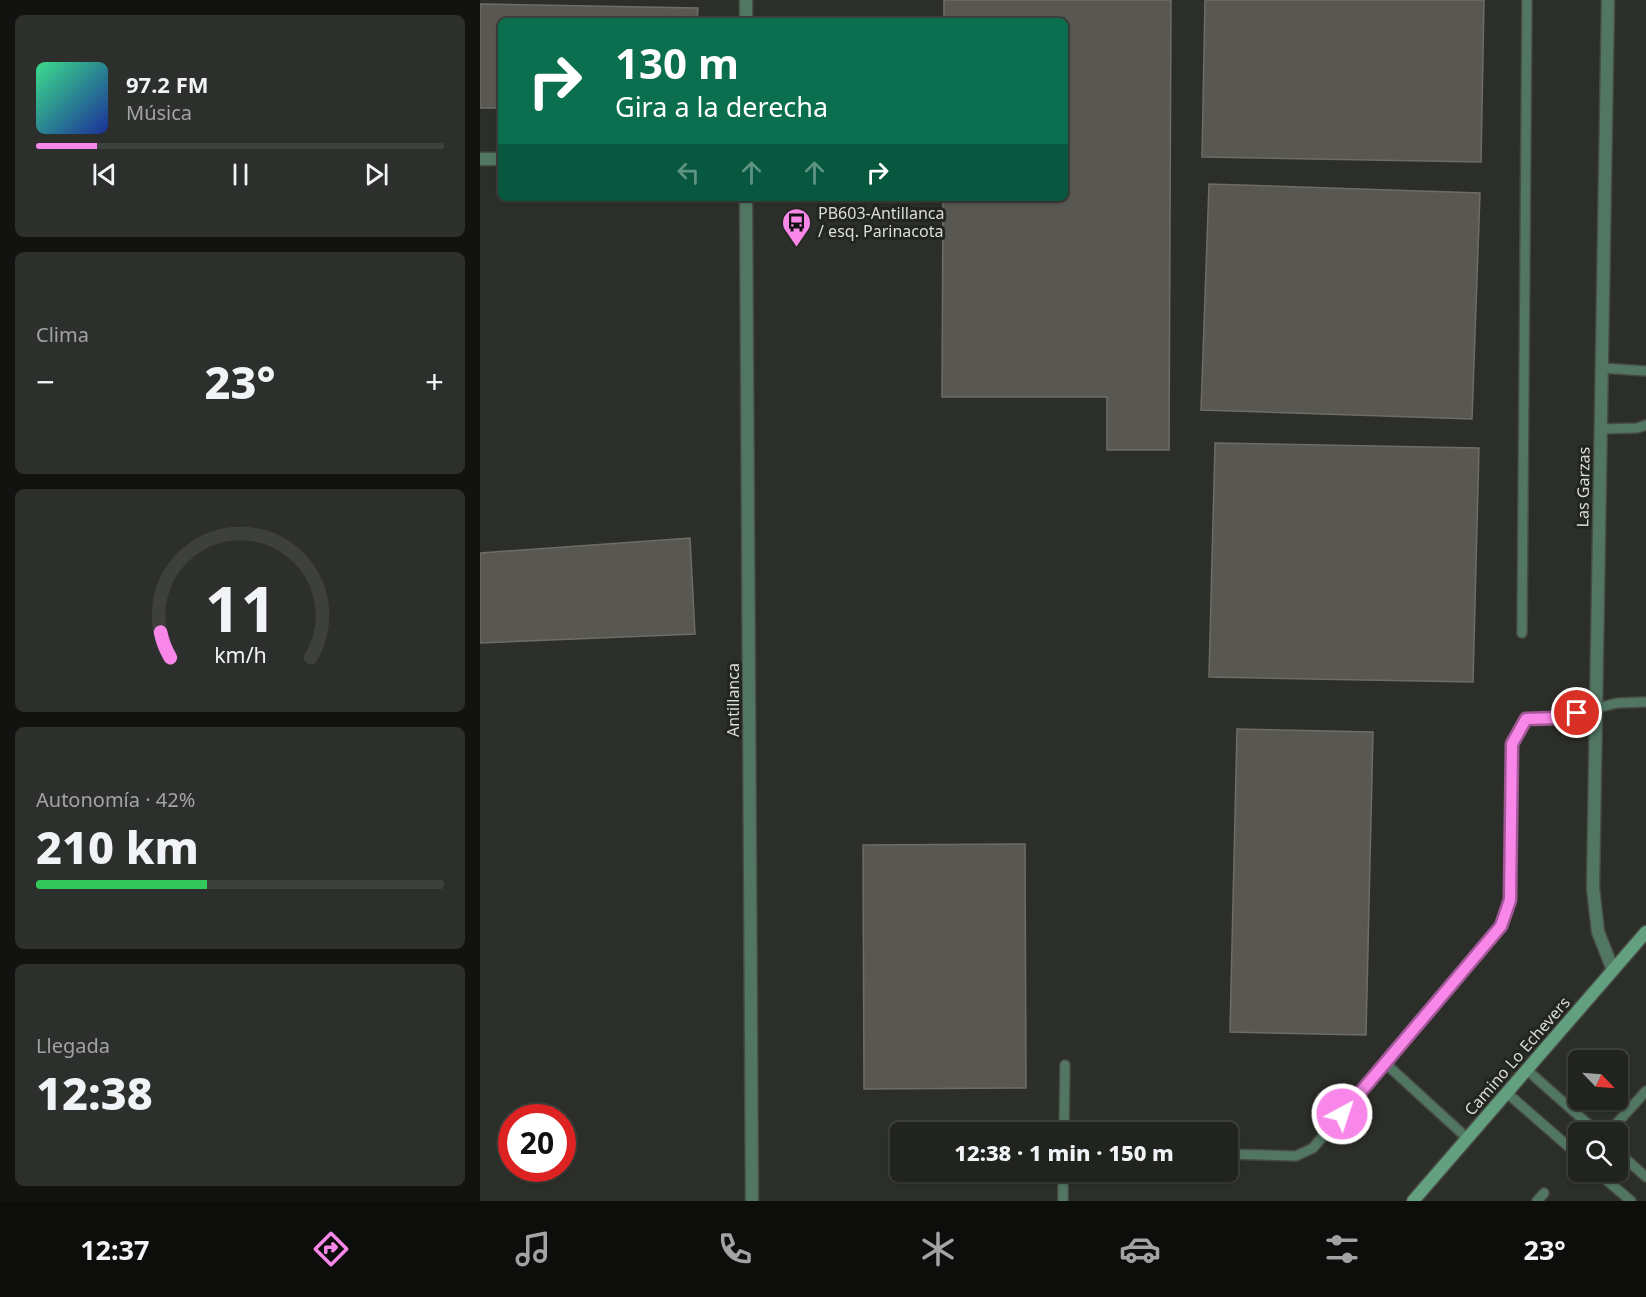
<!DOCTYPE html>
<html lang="es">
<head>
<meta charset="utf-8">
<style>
  body { margin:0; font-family:"Noto Sans",sans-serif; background:#2d2f2c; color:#f1f3f6; height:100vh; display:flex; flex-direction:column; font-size:22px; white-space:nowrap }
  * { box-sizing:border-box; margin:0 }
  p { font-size:20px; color:#a2a4a4 }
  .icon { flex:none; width:33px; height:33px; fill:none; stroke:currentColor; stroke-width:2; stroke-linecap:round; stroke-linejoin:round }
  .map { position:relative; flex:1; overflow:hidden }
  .panel { display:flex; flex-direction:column; gap:15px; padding:15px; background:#121311; width:480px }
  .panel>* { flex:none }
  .banner { position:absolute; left:18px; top:18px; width:570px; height:183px; border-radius:9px; box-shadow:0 2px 4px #0004,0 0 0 2px #3e403d; background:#0b6e4f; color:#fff; overflow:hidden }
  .needle { width:39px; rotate:115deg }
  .controls { position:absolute; left:1088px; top:1050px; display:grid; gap:12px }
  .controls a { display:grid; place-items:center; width:60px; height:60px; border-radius:9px; background:#21231f; box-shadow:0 2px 4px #0004,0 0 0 2px #3e403d; font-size:30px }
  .speed { position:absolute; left:18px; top:1104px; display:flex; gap:12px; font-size:30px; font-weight:700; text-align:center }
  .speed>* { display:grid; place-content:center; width:78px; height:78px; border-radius:50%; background:#21231f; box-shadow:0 2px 4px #0004,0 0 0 2px #3e403d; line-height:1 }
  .speed .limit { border:9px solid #d22; background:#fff; color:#111 }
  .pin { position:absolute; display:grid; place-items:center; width:51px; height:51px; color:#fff; margin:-26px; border:3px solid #fff; border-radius:50%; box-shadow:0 2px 6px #0007 }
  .me { position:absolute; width:66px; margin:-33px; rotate:40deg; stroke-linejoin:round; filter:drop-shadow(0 0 4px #0008) }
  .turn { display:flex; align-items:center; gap:21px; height:126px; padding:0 18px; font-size:27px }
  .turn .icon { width:78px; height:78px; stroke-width:2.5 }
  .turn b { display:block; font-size:42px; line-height:51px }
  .lanes { display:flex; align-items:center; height:57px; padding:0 18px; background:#0003; justify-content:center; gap:30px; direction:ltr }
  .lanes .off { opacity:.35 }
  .big { font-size:45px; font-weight:800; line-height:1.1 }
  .panel .widget { flex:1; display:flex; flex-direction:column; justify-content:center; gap:9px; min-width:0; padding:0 21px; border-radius:9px; background:#2d2f2c }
  .panel .dial { align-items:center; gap:0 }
  .dial svg { height:156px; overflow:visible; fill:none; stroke:#3e403d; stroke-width:7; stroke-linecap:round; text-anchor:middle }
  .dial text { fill:#f1f3f6; stroke:none }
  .song { display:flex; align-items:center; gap:18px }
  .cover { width:72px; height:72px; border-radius:9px; background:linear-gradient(135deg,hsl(150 70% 55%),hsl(230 70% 35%)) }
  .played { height:6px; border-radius:3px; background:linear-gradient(90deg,#f987e9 15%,#3e403d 15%) }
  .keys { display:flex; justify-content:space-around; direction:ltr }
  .heat { display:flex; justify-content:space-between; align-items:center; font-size:33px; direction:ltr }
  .charge { height:9px; border-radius:4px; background:linear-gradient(90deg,#34c759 42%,#3e403d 0) }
  .trip { position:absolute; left:410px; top:1122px; width:348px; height:60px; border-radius:9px; background:#21231f; box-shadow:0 2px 4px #0004,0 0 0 2px #3e403d; font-weight:800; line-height:60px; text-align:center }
  .tabs { display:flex; height:96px; justify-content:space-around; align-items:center; background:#0d0e0c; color:#a2a4a4 }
  .tabs .icon { width:42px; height:42px }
  .tabs .on { color:#f987e9 }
  .tabs b { font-size:27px; color:#f1f3f6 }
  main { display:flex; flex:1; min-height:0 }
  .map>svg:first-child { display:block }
  .building { fill:#595751; stroke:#6e6c65; stroke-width:1.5 }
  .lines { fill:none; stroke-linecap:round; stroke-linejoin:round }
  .service-casing { stroke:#484b45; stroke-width:12 }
  .minor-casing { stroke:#484b45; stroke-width:15 }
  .secondary-casing { stroke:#484b45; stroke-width:15 }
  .service { stroke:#517763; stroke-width:9 }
  .minor { stroke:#517763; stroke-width:12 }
  .secondary { stroke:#62a080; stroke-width:12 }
  .route-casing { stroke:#a25897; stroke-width:15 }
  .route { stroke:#f987e9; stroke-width:10 }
  .labels { text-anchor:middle; stroke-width:6; stroke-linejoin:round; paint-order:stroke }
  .poi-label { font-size:16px; fill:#dcdedb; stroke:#222520; text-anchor:start }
  .street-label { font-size:16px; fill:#dcdedb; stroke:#222520 }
</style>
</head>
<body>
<main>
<section class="panel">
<div class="widget">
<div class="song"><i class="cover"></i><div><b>97.2 FM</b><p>Música</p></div></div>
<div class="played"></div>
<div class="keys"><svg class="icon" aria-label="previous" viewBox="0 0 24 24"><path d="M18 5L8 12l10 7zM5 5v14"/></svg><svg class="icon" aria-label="pause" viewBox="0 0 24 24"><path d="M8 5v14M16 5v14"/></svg><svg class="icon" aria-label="next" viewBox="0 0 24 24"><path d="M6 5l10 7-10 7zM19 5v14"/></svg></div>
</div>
<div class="widget"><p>Clima</p>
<div class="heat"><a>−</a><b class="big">23°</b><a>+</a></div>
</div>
<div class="widget dial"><svg viewBox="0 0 100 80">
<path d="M14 69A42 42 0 1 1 86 69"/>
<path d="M14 69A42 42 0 0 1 9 56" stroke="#f987e9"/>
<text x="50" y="56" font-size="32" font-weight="700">11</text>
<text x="50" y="72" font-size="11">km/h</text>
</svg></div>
<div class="widget"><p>Autonomía · 42%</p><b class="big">210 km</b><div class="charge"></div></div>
<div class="widget"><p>Llegada</p><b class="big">12:38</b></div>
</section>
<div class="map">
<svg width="1166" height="1201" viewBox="0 0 1166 1201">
  <rect width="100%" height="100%" fill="#2c2f29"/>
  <g class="building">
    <path d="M464,0H691L689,450H627V397H462L463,198H585V21H464Z"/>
    <path d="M725,0H1004L1001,162L722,157Z"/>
    <path d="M0,4L218,8L217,21H21V108H0Z"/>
    <path d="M729,184L1000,193L992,419L721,410Z"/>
    <path d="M735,443L999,448L993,682L729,677Z"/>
    <path d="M210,538L215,634L0,643V553Z"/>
    <path d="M757,729L893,732L886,1035L750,1032Z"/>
    <path d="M545,844L546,1088L384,1089L383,845Z"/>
  </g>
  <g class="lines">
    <defs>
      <g id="service">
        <path d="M1122,368L1166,371"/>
        <path d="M1121,429L1157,428L1166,425"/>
        <path d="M1042,633L1047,0"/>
        <path d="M905,1063L987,1138"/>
        <path d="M1047,1070L1117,1132"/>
        <path d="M1027,1093L1098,1155"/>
        <path d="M584,1132L585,1065"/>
        <path d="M1129,1132L1166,1091"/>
        <path d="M1137,1151L1166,1177"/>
        <path d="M747,1154L816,1156L833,1148L1021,926L1030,900L1032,744L1046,719L1078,718L1137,703L1166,702"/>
        <path d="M1117,1172L1151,1201"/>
        <path d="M583,1201V1172"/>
        <path d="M1057,1201L1064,1193"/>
      </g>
      <g id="minor">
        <path d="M1128,0L1113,888L1118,932L1133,970"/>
        <path d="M266,21V0"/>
        <path d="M0,159H21"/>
        <path d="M266,198L272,1201"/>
      </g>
      <path id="secondary" d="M933,1201L1166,932"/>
    </defs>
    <use href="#service" class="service-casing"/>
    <use href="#minor" class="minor-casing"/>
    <use href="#secondary" class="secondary-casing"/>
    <use href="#service" class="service"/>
    <use href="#minor" class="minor"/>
    <use href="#secondary" class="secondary"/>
  </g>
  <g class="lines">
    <defs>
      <path id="route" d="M862,1114L1021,926L1030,900L1032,744L1046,719L1078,718L1097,713"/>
    </defs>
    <use href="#route" class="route-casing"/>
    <use href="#route" class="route"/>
  </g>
  <defs>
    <symbol id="bus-pin" viewBox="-11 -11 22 30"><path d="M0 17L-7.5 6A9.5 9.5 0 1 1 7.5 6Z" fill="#f987e9" stroke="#222520"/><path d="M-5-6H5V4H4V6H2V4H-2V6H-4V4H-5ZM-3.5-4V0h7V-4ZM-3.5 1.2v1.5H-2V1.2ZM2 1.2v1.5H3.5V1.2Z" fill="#111"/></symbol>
  </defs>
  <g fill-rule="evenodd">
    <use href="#bus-pin" x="300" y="206" width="33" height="45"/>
  </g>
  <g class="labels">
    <g class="poi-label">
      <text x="338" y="219">PB603-Antillanca<tspan x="338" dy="18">/ esq. Parinacota</tspan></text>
    </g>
    <g class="street-label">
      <text transform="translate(1103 487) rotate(-89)" y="6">Las Garzas</text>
      <text transform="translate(253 700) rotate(-90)" y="6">Antillanca</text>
      <text transform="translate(1037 1056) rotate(-49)" y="6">Camino Lo Echevers</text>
    </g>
  </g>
</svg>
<div class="controls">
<a><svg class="needle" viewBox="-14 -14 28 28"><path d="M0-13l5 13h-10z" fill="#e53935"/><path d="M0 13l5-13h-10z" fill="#a2a4a4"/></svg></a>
<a><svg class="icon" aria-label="search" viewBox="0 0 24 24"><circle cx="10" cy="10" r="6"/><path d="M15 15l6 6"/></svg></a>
</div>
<div class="speed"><div class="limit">20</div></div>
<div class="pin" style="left:1097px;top:713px;background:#d93025"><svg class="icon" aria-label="arrive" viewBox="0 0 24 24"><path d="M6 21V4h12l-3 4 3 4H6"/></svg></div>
<svg class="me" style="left:862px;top:1114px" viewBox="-20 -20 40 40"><circle r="17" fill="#f987e9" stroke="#fff" stroke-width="3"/><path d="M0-11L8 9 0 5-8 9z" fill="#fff"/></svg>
<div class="trip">12:38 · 1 min · 150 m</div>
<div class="banner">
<div class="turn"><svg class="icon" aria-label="right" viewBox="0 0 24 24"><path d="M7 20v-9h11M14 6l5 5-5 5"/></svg><div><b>130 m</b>Gira a la derecha</div></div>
<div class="lanes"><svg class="icon off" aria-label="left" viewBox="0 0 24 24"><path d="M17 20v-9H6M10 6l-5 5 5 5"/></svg><svg class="icon off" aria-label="ahead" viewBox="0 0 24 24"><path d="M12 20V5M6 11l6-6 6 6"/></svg><svg class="icon off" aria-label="ahead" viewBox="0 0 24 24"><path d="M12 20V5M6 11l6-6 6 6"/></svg><svg class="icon" aria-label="right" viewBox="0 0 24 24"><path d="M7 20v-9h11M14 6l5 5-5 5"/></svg></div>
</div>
</div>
</main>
<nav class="tabs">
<b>12:37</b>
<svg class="icon on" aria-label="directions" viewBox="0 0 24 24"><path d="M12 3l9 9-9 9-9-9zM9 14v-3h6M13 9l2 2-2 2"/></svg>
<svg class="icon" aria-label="music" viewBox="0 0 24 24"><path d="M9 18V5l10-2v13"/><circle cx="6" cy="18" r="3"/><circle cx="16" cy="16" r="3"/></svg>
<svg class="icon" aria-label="phone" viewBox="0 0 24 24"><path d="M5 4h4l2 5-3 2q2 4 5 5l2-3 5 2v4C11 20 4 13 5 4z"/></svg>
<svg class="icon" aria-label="climate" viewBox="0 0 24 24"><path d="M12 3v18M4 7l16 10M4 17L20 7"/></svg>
<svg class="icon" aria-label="car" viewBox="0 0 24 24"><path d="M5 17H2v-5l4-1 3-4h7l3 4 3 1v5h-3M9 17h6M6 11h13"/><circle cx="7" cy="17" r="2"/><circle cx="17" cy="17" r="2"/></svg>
<svg class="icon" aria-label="filters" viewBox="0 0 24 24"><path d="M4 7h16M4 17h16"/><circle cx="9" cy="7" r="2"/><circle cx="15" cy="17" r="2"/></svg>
<b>23°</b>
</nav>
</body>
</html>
